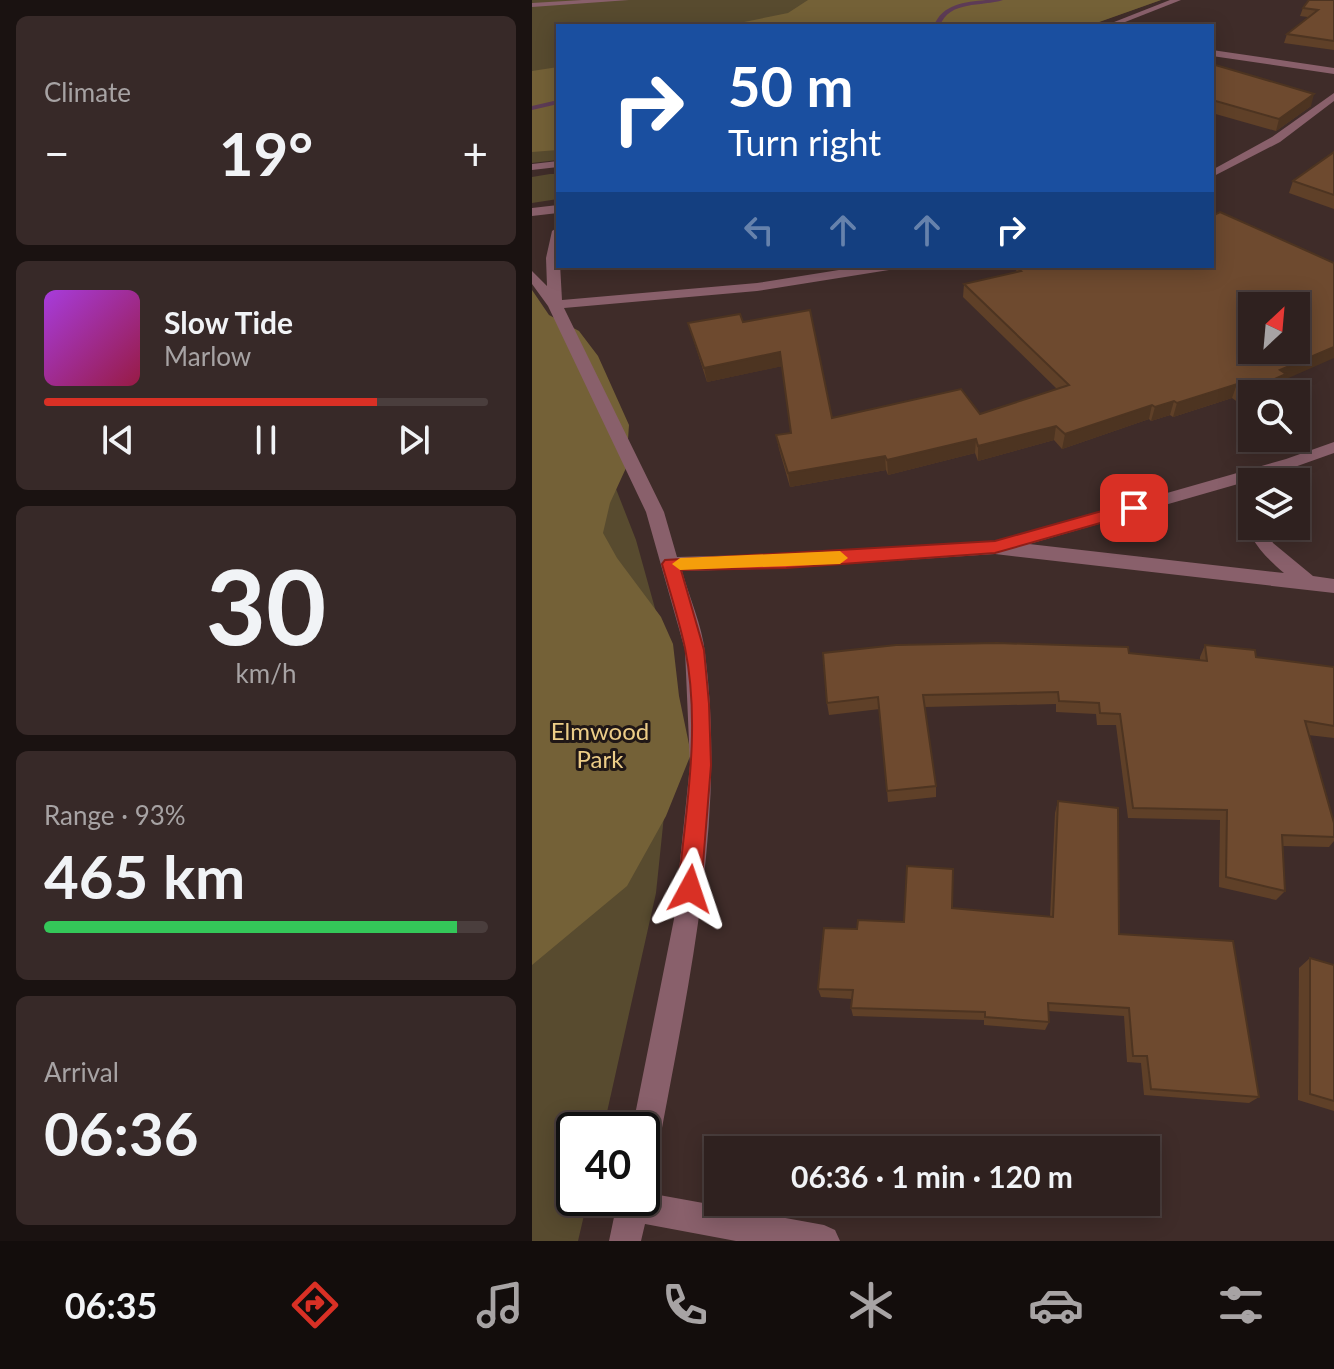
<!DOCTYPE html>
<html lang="en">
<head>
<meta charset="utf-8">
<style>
  body { margin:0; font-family:Lato,sans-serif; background:#372928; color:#f1f3f6; height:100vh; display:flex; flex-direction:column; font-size:30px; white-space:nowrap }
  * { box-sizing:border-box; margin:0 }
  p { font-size:26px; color:#a7a3a4 }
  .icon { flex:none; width:44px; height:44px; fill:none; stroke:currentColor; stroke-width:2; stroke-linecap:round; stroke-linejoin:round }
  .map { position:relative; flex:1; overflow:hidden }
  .side { display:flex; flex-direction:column; gap:16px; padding:16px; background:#1a1211; width:532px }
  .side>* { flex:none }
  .guide { position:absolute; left:24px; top:24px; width:658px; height:244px; border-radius:0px; box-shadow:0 4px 20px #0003,0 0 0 2px #4a3e3d; background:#1a4fa0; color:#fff; overflow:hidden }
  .needle { width:52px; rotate:26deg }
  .tools { position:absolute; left:706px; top:292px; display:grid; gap:16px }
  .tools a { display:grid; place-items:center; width:72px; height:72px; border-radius:0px; background:#2f211f; box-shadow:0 4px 20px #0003,0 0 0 2px #4a3e3d; font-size:40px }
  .speed { position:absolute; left:24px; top:1112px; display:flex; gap:16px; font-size:40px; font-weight:700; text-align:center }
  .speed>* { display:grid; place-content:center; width:104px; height:104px; border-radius:50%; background:#2f211f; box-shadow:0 4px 20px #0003,0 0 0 2px #4a3e3d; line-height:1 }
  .speed .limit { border:4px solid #111; border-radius:12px; background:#fff; color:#111 }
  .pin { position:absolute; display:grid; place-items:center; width:68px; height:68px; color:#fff; margin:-34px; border-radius:16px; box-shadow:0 4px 12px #0006 }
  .me { position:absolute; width:88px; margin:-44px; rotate:5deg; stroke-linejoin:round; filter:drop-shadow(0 0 6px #0008) }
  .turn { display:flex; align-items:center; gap:28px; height:168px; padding:0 40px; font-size:36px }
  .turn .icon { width:104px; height:104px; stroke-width:2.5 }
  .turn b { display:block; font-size:56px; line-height:68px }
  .lanes { display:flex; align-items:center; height:76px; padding:0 40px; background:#0003; justify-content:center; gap:40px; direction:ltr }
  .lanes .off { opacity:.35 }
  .big { font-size:60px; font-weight:700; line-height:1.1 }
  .side .widget { flex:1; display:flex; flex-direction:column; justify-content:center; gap:12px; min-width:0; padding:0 28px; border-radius:12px; background:#372928 }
  .side .dial { align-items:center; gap:0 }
  .dial b { font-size:104px; line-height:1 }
  .song { display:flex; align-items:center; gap:24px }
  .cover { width:96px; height:96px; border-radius:12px; background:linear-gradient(135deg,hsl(280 70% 55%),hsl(340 70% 35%)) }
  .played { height:8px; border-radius:4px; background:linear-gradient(90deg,#d93025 75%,#4a3e3d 75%) }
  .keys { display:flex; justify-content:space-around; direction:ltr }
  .heat { display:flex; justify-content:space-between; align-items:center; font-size:44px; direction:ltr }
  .charge { height:12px; border-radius:6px; background:linear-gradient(90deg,#34c759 93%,#4a3e3d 0) }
  .trip { position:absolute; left:172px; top:1136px; width:456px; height:80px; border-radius:0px; background:#2f211f; box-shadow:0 4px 20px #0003,0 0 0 2px #4a3e3d; font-weight:700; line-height:80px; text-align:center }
  .tab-bar { display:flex; height:128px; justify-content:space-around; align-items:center; background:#130d0c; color:#a7a3a4 }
  .tab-bar .icon { width:56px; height:56px }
  .tab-bar .on { color:#d93025 }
  .tab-bar b { font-size:36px; color:#f1f3f6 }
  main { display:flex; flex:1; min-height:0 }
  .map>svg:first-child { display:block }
  .green { fill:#584b2f }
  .forest { fill:#746137 }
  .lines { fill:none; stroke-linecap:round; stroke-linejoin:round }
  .stream { fill:#5d3b56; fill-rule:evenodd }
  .minor { fill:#89606b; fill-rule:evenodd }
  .wall { fill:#5f4028 }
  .shaded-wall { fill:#4d3421 }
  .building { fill:#6e4a2f; stroke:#4d3421; stroke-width:2; fill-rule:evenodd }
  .route { fill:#d93025; stroke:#8d1f18; stroke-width:2 }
  .slow { fill:#f59e0b }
  .labels { text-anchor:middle; stroke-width:6; stroke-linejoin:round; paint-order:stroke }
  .park-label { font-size:24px; fill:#eccc87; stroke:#201716 }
</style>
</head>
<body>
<main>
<section class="side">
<div class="widget"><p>Climate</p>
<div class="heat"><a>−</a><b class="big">19°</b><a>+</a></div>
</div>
<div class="widget">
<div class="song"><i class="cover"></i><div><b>Slow Tide</b><p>Marlow</p></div></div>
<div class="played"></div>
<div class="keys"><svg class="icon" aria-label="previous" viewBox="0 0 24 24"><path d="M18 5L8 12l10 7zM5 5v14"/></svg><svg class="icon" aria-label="pause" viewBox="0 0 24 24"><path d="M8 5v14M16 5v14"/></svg><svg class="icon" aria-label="next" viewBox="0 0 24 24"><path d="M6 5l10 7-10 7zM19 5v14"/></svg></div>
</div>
<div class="widget dial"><b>30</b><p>km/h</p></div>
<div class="widget"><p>Range · 93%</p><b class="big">465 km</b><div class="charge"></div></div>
<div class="widget"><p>Arrival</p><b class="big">06:36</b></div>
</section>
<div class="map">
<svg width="802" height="1241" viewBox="0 0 802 1241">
  <rect width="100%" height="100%" fill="#3f2c29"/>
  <g class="green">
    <path d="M0,0H629L555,26H26V160L0,163Z"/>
    <path d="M18,174H26V199L0,203V177Z"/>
    <path d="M0,321L77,471L104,540L129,630L138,758L124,893L71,1130H42V1198H56L46,1241H0Z"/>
  </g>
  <g class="forest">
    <path d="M276,0H629L556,26H192L256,13Z"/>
    <path d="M26,67V150L0,152V71Z"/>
    <path d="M0,290L17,315L47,331L66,356L97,425L94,468L78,503L71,533L85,558L129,617L141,644L147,696L159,754L134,816L95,886L0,965Z"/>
  </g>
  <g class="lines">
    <g class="stream">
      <path d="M454,0H471C450,7 417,0 408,26H402C410,4 433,2 454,0Z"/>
      <path d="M26,100V104L0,110V106Z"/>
    </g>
    <g class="minor">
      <path d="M50,0H97L0,7V3Z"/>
      <path d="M638,0H649L583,26H572Z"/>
      <path d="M680,50L802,68V74L680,56Z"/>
      <path d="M802,93V101L748,142L680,177V170L740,137Z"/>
      <path d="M26,161V167L0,170V164Z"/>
      <path d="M26,205V213L0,216V208Z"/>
      <path d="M26,227L30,300L225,283L332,266H363L357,270L225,291L32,308L132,512L145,557L254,554L467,541L754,459L802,442V453L720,482V526H732L741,543L781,576L802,579V593L463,554L254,568L150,571C157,597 170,625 173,653C195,821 155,990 125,1155L121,1166L110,1170V1130H100L142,919L158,765L153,650L114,512L16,306L0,284V271L15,286L14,258L20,231ZM706,484C713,529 717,543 752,573L497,544Z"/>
      <path d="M110,1186L116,1193L292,1225L303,1230L308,1241H204L113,1224L109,1241H77L86,1198H110Z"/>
    </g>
  </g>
  <g class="wall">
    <path d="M802,0V50L752,43L755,34L776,17L768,16L771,8Z"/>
    <path d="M680,64L779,106L744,131L680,113Z"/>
    <path d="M802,152V209L757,193L761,181Z"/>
    <path d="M485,268L752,380L749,389L736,394H720V401L710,405L700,398L641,417L638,415L619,421L617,419L530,449L522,440L446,461L443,453L356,475L354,470L258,487L247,449L244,435L259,433L250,366L175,382L156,323L211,322L300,418L448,414L525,389L431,297L432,284L484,272Z"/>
    <path d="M673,645L724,657L802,667V738L776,735L802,823V841L797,847L751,846L753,891L744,900L687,887L688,820L596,818L584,725H565L564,714L524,712V704L393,707L404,786V797L356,802L348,709L297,715L295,703L597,653L668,661V657Z"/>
    <path d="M526,801L587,934L727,1097L717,1103L612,1095L609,1063L595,1062L592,1016L516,1011L517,1022L513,1030L452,1025V1020L321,1016L319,1008L320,999L289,997L286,989L325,929L372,922L420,908L518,917L523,813Z"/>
    <path d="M778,958L802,965V1111L766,1100L767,968Z"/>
  </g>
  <g class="shaded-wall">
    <path d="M782,94L779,106L744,131L747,119Z"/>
    <path d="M802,347V358L752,380L749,389L736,394H720V401L710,405L715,391L748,370Z"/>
    <path d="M248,352L251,366L175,382L172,368Z"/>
    <path d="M705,384L700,398L641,417L645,403Z"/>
    <path d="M642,401L638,415L619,421L623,407Z"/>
    <path d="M620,405L617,419L530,449L533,434Z"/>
    <path d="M524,426L522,440L446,461V446Z"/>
    <path d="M444,439L443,453L356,475L355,460Z"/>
    <path d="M353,456L354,470L258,487L256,473Z"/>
  </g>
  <g class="building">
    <path d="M777,0H802V41L755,34L786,10L771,8Z"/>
    <path d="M680,64L782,94L747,119L680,100Z"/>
    <path d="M802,152V195L761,181Z"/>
    <path d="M688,212L802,263V347L748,370L754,374L715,391L705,384L645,403L642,401L623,407L620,405L533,434L524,426L446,446L444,439L355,460L353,456L256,473L244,435L259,433L248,352L172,368L156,323L208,314L211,322L278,310L300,418L429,389L448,414L537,385L432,284L489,271L485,268L492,266H680V216ZM720,306H764V350H720Z"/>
    <path d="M465,643L596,647L597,653L675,661L673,645L723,650L724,657L802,667V726L773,721L802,823V837L750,835L753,891L694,877L695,810L601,808L588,714L568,713L567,703L527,701L526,692L391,695L404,786L355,791L346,697L295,703L291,653L364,645Z"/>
    <path d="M526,801L586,808L587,934L701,941L727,1097L619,1089L615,1056H601L597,1008L516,1003L517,1022L453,1017V1012L319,1008L321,990L286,989L292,928L325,929L326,920L372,922L375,866L421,869L420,908L521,917Z"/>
    <path d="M778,958L802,965V1101L778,1094Z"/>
  </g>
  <path class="route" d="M602,502L607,504V512L463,553L254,568L149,570L172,650L177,704L179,765L169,889L166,897L158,900L149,897L146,889C154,810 169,726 153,648C147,620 138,592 130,564L133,560L463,541Z"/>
  <path class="slow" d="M308,551L316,558L308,564L148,570L140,564L148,558Z"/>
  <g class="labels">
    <g class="park-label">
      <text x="68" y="740">Elmwood<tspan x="68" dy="28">Park</tspan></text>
    </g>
  </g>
</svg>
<div class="tools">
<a><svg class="needle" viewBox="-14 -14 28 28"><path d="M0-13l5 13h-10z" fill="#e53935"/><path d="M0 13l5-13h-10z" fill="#a7a3a4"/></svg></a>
<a><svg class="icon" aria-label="search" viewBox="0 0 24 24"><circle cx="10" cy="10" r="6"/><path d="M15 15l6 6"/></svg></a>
<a><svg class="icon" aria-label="layers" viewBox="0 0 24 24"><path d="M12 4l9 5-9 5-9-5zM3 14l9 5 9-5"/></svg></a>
</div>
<div class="speed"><div class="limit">40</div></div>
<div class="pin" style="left:602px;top:508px;background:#d93025"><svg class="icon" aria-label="arrive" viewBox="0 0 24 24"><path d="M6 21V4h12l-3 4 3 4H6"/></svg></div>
<svg class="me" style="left:158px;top:889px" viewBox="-20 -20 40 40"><path d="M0-17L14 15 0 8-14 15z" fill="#d93025" stroke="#fff" stroke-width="4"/></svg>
<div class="trip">06:36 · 1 min · 120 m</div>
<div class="guide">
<div class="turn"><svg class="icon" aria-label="right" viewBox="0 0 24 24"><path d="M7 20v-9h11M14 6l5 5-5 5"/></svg><div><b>50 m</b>Turn right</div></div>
<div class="lanes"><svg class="icon off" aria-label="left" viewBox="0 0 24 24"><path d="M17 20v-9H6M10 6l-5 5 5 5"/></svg><svg class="icon off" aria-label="ahead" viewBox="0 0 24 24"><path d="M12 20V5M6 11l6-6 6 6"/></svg><svg class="icon off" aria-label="ahead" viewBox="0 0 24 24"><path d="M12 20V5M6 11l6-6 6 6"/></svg><svg class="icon" aria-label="right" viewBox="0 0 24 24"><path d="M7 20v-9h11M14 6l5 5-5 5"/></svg></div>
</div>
</div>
</main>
<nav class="tab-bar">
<b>06:35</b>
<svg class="icon on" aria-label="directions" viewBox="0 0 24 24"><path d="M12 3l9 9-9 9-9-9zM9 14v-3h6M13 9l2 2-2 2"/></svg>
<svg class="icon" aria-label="music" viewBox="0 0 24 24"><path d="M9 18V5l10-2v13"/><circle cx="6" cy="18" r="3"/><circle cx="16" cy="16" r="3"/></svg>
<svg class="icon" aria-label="phone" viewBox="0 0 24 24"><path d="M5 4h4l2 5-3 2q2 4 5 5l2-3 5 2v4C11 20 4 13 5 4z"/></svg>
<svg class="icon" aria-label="climate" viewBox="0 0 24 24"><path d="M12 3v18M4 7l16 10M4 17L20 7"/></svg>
<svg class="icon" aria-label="car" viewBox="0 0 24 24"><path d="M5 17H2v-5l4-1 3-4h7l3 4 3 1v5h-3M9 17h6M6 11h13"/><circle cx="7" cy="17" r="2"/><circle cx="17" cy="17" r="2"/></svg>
<svg class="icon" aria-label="filters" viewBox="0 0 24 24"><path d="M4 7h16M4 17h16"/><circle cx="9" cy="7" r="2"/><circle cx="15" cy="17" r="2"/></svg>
</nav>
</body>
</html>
